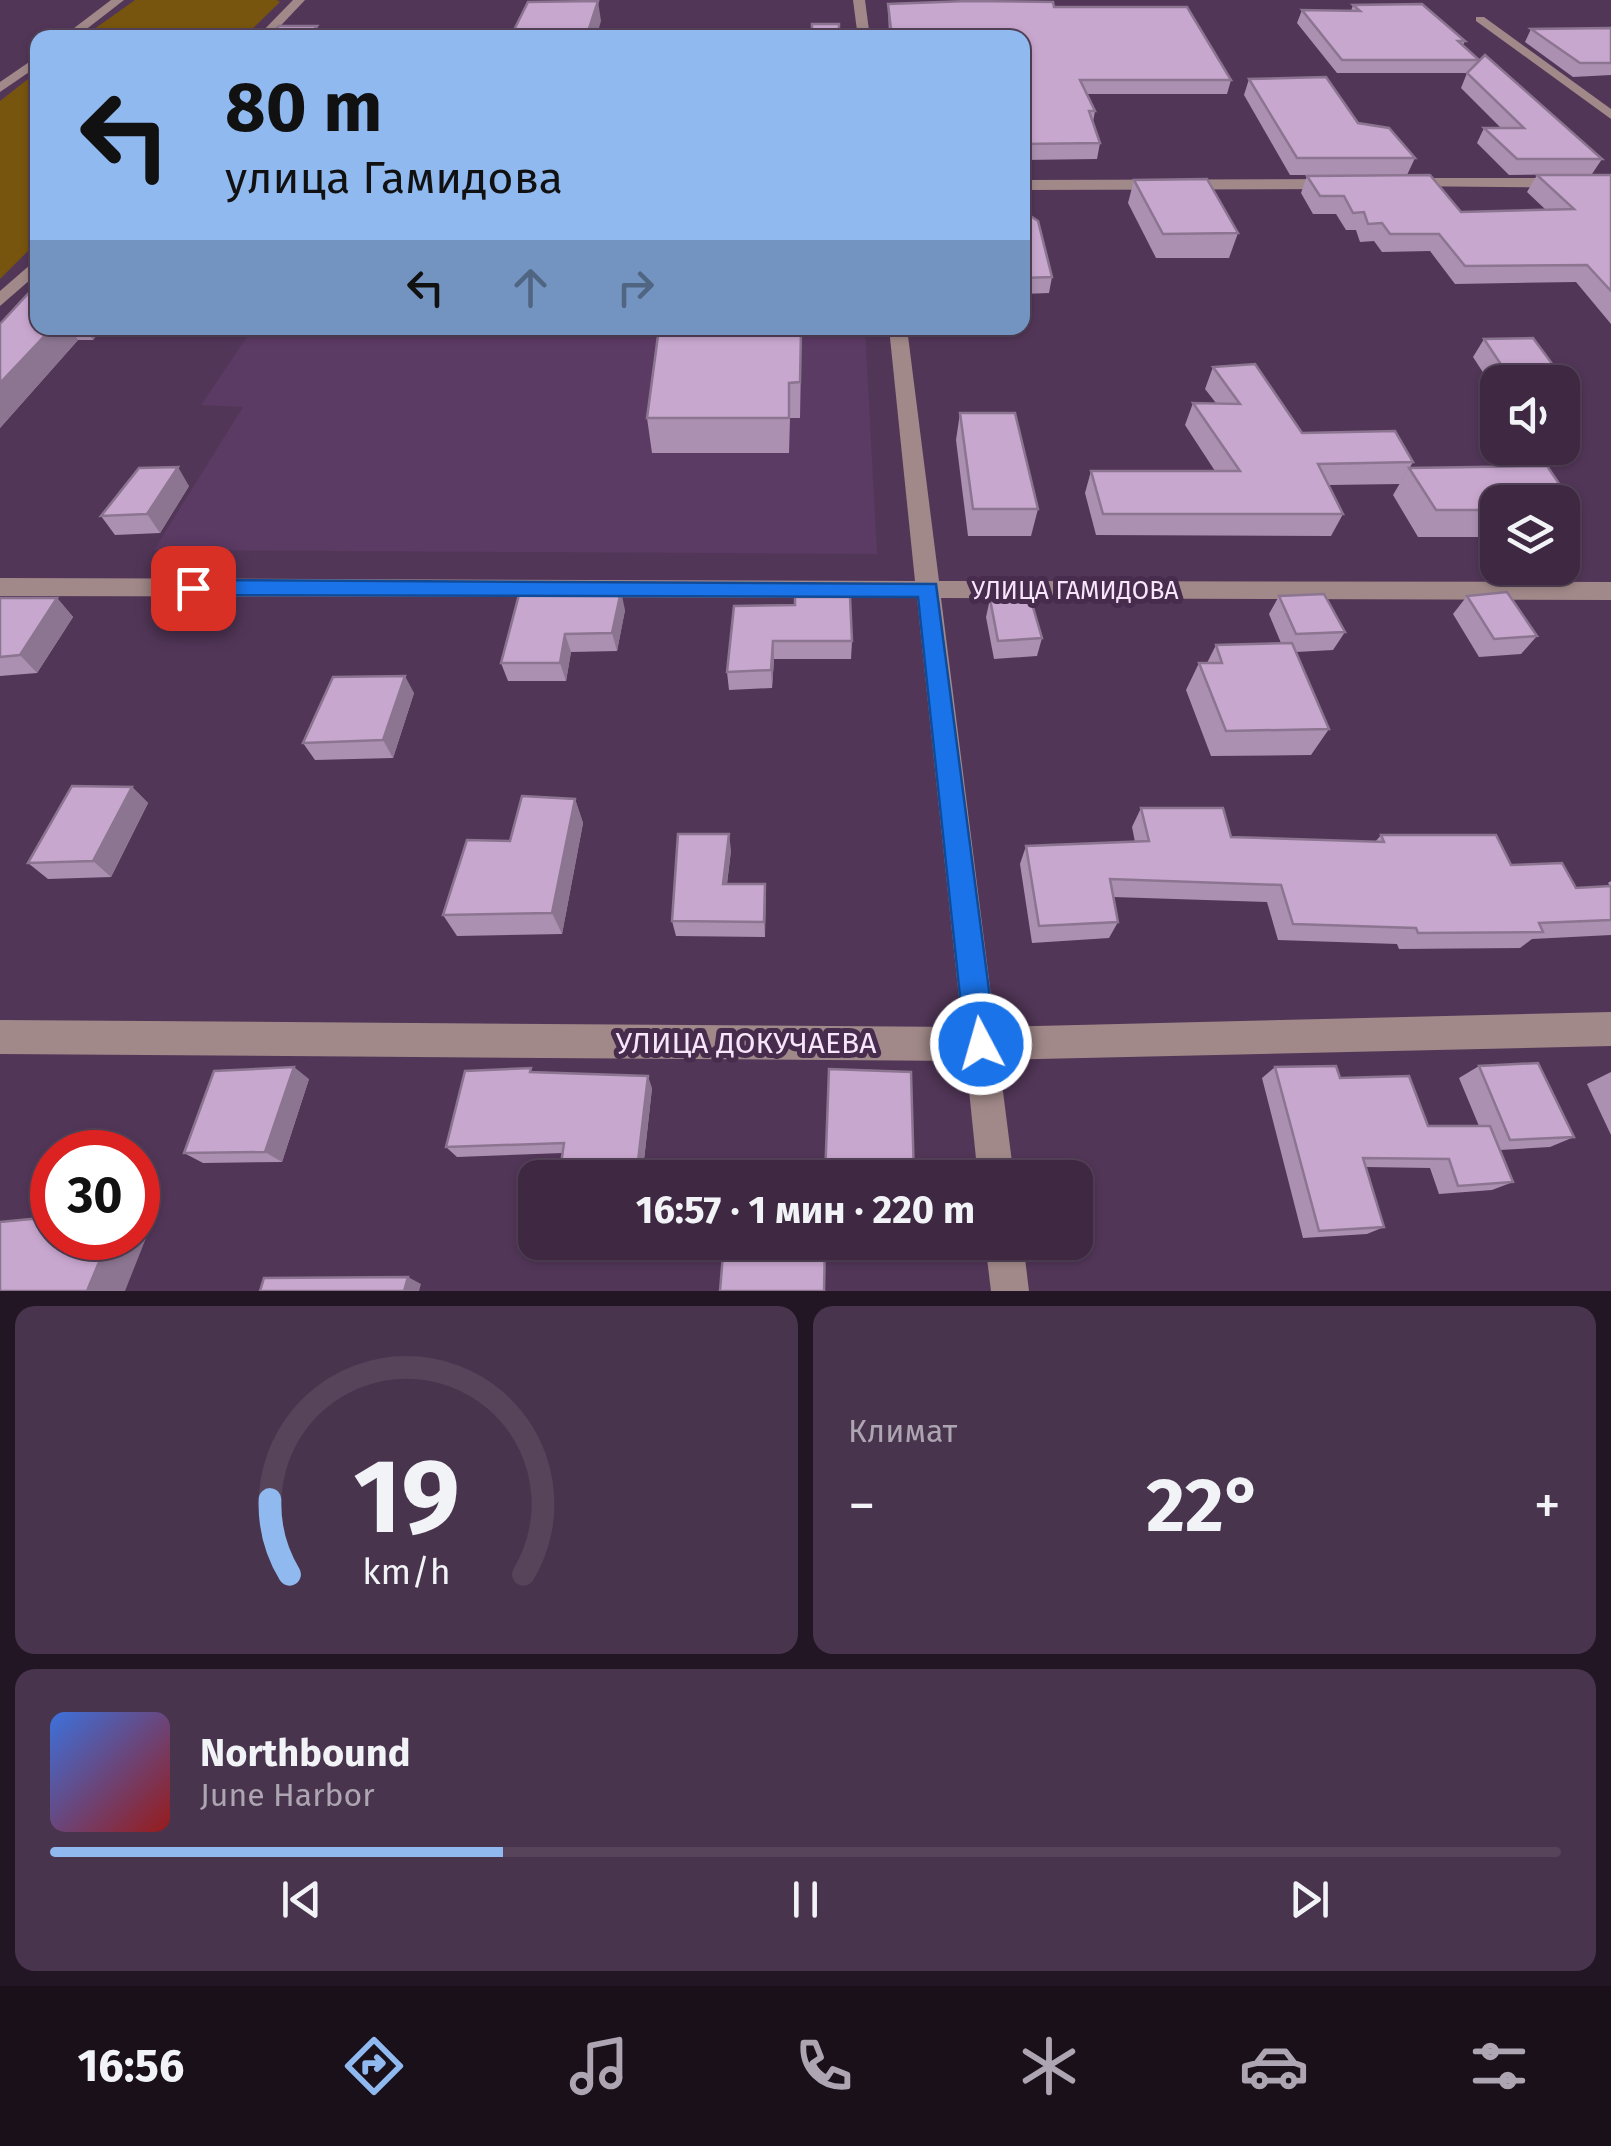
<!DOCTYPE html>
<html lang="ru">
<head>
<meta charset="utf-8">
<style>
  body { margin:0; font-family:"Fira Sans",sans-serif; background:#49344d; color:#f1f3f6; height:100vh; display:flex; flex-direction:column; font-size:38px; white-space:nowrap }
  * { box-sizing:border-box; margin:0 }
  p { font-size:32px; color:#ada6b2 }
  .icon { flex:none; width:55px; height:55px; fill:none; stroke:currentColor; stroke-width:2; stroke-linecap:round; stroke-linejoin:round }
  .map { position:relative; height:1291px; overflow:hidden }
  .details { display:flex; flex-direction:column; gap:15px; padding:15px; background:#221624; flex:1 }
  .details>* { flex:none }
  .top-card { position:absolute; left:30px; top:30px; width:1000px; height:305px; border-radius:20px; box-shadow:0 2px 8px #0004,0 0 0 2px #57445b; background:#90b9f0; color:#111; overflow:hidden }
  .tools { position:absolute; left:1480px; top:365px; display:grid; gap:20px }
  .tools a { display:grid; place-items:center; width:100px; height:100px; border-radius:20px; background:#3e2842; box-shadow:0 2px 8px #0004,0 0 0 2px #57445b; font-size:50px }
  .speed { position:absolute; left:30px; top:1130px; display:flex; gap:20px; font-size:50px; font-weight:700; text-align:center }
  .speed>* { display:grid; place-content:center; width:130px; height:130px; border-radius:50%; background:#3e2842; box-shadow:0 2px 8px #0004,0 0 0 2px #57445b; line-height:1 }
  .speed .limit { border:15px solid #d22; background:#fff; color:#111 }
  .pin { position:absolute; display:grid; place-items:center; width:85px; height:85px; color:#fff; margin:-42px; border-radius:20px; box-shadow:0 5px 15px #0006 }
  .me { position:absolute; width:110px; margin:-55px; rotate:354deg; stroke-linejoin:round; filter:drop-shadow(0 0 8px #0008) }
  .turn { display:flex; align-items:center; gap:35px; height:210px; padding:0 30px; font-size:45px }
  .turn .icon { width:130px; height:130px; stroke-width:2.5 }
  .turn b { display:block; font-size:70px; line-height:85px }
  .lanes { display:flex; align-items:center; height:95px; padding:0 30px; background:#0003; justify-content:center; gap:50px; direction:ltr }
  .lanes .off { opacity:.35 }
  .big { font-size:75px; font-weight:700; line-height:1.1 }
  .details .widget { flex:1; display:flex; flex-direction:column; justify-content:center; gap:15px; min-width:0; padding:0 35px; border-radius:20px; background:#49344d }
  .details .dial { align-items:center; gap:0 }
  .dial svg { height:260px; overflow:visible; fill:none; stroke:#57445b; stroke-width:7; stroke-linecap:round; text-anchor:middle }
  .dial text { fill:#f1f3f6; stroke:none }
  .song { display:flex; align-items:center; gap:30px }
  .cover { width:120px; height:120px; border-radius:15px; background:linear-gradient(135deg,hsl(220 70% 55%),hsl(0 70% 35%)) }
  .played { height:10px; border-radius:5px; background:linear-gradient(90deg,#90b9f0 30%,#57445b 30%) }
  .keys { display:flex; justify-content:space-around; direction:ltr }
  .heat { display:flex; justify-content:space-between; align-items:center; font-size:55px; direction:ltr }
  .details .tiles { flex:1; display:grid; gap:15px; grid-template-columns:1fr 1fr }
  .widget:last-child { grid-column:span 2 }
  .trip { position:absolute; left:518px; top:1160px; width:575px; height:100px; border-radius:20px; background:#3e2842; box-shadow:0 2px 8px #0004,0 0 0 2px #57445b; font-weight:700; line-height:100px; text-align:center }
  .menu { display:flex; height:160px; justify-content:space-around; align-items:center; background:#19101a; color:#ada6b2 }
  .menu .icon { width:70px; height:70px }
  .menu .active { color:#90b9f0 }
  .menu b { font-size:45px; color:#f1f3f6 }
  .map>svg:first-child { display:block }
  .built { fill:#5b3a63 }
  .green { fill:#77550e }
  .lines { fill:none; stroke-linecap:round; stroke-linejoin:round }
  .minor { fill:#a28989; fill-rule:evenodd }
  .wall { fill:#ac90b2 }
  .shaded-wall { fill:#8c7591 }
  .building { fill:#c8a7cf; stroke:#8c7591; stroke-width:2.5 }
  .route { fill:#1a73e8; stroke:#114b97; stroke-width:2.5 }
  .labels { text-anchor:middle; stroke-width:10; stroke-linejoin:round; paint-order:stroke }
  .street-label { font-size:25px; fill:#f7e5fa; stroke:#472c4d }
  .near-street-label { font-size:30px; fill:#f7e5fa; stroke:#472c4d }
</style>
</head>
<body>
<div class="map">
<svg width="1611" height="1291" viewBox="0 0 1611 1291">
  <rect width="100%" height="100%" fill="#523658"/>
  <path class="built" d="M253,328H865L877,554L154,550L243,407L201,405Z"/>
  <g class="green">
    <path d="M135,0H277L280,2L244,37H83Z"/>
    <path d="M37,72V242L0,279V101Z"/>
  </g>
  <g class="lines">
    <g class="minor">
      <path d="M111,0H124L75,38H61Z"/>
      <path d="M293,0H305L269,38H256Z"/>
      <path d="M853,0H865L870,38H858Z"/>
      <path d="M1476,17H1484L1611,109V119L1476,21Z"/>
      <path d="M38,56V66L0,92V82Z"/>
      <path d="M1402,178H1611V188L1397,186L1394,183Z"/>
      <path d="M1022,180L1337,179L1345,184L1337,189L1022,190Z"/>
      <path d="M38,258V273L0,306V291Z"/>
      <path d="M889,328H907L939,581L1611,582V600L941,598L995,1027L1611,1012V1046L999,1060L1014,1178H978L966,1061L0,1054V1020L962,1027L917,598L0,596V578L915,581Z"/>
      <path d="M985,1242H1023L1029,1291H991Z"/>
    </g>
  </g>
  <g class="wall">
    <path d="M888,4L1054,7L1231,80L1227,94H1087L1095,111L1093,122L1100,143L1097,159L1022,160V38H889Z"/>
    <path d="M1353,5L1465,41L1463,45L1479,60L1478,63L1602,159L1592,174L1509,175L1477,143L1484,128H1501L1461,88L1467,73H1337L1297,23L1302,10L1351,11Z"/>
    <path d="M1611,28V75L1573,77L1525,42L1531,29Z"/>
    <path d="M1249,79L1358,123L1415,158L1407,175H1290L1244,95Z"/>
    <path d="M1537,175H1611V324L1576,282L1455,284L1430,251L1382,252L1374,241L1360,242L1356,230H1346L1336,214H1313L1301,193L1307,176L1461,212L1546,210L1527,192Z"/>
    <path d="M1134,180L1238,233L1229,258H1156L1128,203Z"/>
    <path d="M1022,195L1052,277L1049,293L1022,294Z"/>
    <path d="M0,324L38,328H102L93,340H78L0,428Z"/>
    <path d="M943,328H992L991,337H944Z"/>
    <path d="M794,330L801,364L800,418H790L789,453H652L647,418Z"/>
    <path d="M1484,339L1559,373L1552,382H1498L1497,394L1473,357Z"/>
    <path d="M1213,367L1302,433L1413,462L1400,484L1329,485L1343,514L1331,536L1096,535L1085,493L1091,471H1215L1185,425L1193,403H1216L1205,389Z"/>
    <path d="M960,413L1038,509L1031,536H968L956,440Z"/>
    <path d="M1547,466L1577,510L1562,529V502H1498V537H1418L1393,495L1409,468Z"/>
    <path d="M189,486L160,533L115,535L101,516Z"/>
    <path d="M520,591L625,610L617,651L571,652L566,681H508L501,663Z"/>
    <path d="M1279,596L1345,632L1333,650L1296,652L1329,729L1311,755L1211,756L1186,690L1199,663H1207L1216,645L1281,643L1269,614Z"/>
    <path d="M1467,596L1537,636L1521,654L1479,657L1453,614Z"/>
    <path d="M0,598H57L73,617L37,673L0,676Z"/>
    <path d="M990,599L1042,638L1037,656L994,659L986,617Z"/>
    <path d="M734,606L852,641L851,659H774L772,688L729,690L727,672Z"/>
    <path d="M414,693L393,758L315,760L303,743Z"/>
    <path d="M132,787L148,803L111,877L48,879L28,863Z"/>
    <path d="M575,799L583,823L562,934L457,936L443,915L510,841Z"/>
    <path d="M1141,808L1231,837L1375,842L1381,835L1511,865L1576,888L1610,886L1608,883L1611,881V935L1532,939L1520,948L1399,949L1397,944L1278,940L1267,902L1113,897L1118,922L1109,938L1032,943L1020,864L1026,846L1135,842L1132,827Z"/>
    <path d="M731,850L727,884H765V937L676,936L672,921Z"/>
    <path d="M1479,1066L1574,1137L1550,1147L1500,1150L1513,1182L1492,1190L1439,1194L1430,1168L1366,1167L1384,1227L1367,1234L1303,1238L1262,1078L1275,1067L1340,1078L1428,1126H1479L1459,1078Z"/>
    <path d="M534,1072L652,1088L642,1178H559L563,1153L457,1157L446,1147Z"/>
    <path d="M1611,1072V1135L1587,1084Z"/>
    <path d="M309,1079L282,1162L203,1163L184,1153Z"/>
  </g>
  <g class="shaded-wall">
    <path d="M598,1L601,21L596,38H586Z"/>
    <path d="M317,26L321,38H307Z"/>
    <path d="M52,328H70L78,340L0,428V383Z"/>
    <path d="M85,328H102L93,340Z"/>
    <path d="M178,467L189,486L160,533L147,514Z"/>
    <path d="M621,591L625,610L617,651L612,633Z"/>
    <path d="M57,598L73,617L37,673L20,655Z"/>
    <path d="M565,634L571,652L566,681L560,663Z"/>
    <path d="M773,641L774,659L772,688L771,670Z"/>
    <path d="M405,676L414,693L393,758L383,740Z"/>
    <path d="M132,787L148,803L111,877L93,861Z"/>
    <path d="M575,799L583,823L562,934L552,913Z"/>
    <path d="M729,834L731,850L725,900L723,884Z"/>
    <path d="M765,884L766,900L765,937L764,922Z"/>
    <path d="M294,1067L309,1079L282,1162L265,1152Z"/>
    <path d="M648,1076L652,1088L642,1178H636Z"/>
    <path d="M138,1217L152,1223L125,1291H87L109,1238H138Z"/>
    <path d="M408,1277L421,1284L419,1291H404Z"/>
  </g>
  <g class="building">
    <path d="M598,1L586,38H510L528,2Z"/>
    <path d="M968,1L1053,2L1054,7H1187L1231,80H1080L1095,111H1089L1100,143L1022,144V38H892L888,4Z"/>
    <path d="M1422,4L1465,41H1458L1479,60H1342L1302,10L1360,11L1353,5Z"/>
    <rect x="812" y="24" width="27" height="14"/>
    <path d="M279,26H317L307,38H268Z"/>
    <path d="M1611,28V63H1580L1531,29Z"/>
    <path d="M1485,55L1602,159H1517L1484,128H1524L1467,73Z"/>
    <path d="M1326,77L1358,123L1389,128L1415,158H1297L1249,79Z"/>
    <path d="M1430,175L1461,212L1574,209L1537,175H1611V291L1587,265L1465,266L1439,234H1390L1382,223L1368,224L1364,212L1353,213L1344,196H1320L1307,176Z"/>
    <path d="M1207,179L1238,233L1163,234L1134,180Z"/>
    <path d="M1022,195L1029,215L1038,221L1052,277L1022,278Z"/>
    <path d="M38,283V328H52L0,383V324Z"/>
    <path d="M659,328H790L789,331L801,329L800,382L789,383V418H647Z"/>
    <path d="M1533,338L1559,373L1508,375L1484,339Z"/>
    <path d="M1255,364L1302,433L1395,431L1413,462L1318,464L1343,514H1103L1091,471H1240L1193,403L1240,404L1213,367Z"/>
    <path d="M960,413H1015L1038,509H973Z"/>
    <path d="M1547,466L1577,510H1562V502H1498V510H1436L1409,468Z"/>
    <path d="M178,467L147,514L101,516L139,468Z"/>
    <path d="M520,591H621L612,633L565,634L560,663H501Z"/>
    <path d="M1507,592L1537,636L1494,639L1467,596Z"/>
    <path d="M1324,594L1345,632L1296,634L1279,596Z"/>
    <path d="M795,597H850L852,641H773L771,670L727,672L734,606L795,605Z"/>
    <path d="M1030,597L1042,638L998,641L990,599Z"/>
    <path d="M0,598H57L20,655L0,657Z"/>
    <path d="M1292,643L1329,729L1226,731L1199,663H1222L1216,645Z"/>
    <path d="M405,676L383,740L303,743L333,677Z"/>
    <path d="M72,786L132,787L93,861L28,863Z"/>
    <path d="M522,796L575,799L552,913L443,915L467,840L510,841Z"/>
    <path d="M1141,808H1223L1231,837L1384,842L1381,835H1496L1511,865L1562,863L1576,888L1611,886V920L1539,923L1543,932L1418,933L1416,928L1293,924L1281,885L1110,879L1118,922L1039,926L1026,846L1149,841Z"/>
    <path d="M678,834H729L723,884H765L764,922L672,921Z"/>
    <path d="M1538,1063L1574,1137L1510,1140L1479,1066Z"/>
    <path d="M1336,1066L1340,1078L1409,1076L1428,1126H1490L1513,1182L1458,1186L1449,1159L1363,1158L1384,1227L1319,1231L1275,1067Z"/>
    <path d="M294,1067L265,1152L184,1153L214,1071Z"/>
    <path d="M531,1068L530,1072L648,1076L636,1178H559L564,1143L446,1147L465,1071Z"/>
    <path d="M829,1069L911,1072L914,1178H825Z"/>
    <path d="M52,1217V1238H109L87,1291H0V1222Z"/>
    <path d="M724,1242H755V1244L825,1242L824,1291H720Z"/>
    <path d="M408,1277L404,1291H260L264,1278Z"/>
  </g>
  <path class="route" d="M193,580L936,584L996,1044L992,1055L981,1060L970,1055L965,1044L918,597L193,595L182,588Z"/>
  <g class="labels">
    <g class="street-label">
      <text x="1075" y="599">УЛИЦА ГАМИДОВА</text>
    </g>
    <g class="near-street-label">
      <text x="746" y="1053">УЛИЦА ДОКУЧАЕВА</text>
    </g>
  </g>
</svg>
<div class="tools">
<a><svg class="icon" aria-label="sound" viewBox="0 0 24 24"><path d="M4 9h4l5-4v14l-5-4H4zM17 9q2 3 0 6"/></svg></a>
<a><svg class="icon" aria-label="layers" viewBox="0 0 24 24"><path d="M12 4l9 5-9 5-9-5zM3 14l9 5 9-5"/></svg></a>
</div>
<div class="speed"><div class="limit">30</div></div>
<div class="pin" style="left:193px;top:588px;background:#d93025"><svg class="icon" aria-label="arrive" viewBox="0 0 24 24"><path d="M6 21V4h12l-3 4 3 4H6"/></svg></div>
<svg class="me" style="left:981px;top:1044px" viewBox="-20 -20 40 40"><circle r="17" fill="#1a73e8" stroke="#fff" stroke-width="3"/><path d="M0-11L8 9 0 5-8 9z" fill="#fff"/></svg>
<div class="trip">16:57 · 1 мин · 220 m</div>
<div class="top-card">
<div class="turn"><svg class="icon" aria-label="left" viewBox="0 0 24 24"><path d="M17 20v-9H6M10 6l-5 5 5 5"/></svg><div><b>80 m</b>улица Гамидова</div></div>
<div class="lanes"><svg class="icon" aria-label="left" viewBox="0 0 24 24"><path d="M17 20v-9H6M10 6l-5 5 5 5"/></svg><svg class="icon off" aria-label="ahead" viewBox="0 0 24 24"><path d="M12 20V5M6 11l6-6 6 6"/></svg><svg class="icon off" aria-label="right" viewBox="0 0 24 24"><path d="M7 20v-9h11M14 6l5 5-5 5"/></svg></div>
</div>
</div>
<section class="details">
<div class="tiles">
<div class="widget dial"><svg viewBox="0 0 100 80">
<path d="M14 69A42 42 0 1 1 86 69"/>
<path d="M14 69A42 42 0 0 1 8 46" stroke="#90b9f0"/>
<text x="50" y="56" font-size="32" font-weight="700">19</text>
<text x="50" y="72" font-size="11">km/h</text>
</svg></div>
<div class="widget"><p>Климат</p>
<div class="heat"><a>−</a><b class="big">22°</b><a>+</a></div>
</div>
<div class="widget">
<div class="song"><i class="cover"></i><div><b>Northbound</b><p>June Harbor</p></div></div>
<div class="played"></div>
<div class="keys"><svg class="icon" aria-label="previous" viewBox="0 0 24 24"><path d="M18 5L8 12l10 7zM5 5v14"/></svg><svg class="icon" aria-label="pause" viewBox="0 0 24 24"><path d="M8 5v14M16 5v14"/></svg><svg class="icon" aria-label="next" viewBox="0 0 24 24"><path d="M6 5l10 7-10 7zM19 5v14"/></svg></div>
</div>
</div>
</section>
<nav class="menu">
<b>16:56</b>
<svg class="icon active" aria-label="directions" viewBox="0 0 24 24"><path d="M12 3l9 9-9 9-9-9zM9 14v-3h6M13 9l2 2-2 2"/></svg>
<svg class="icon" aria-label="music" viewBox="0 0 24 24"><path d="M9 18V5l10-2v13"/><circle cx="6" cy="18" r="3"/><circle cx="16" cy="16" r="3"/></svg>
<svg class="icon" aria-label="phone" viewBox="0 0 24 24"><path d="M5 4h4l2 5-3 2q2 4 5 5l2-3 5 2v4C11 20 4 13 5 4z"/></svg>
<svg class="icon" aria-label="climate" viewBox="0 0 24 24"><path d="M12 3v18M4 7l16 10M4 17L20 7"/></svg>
<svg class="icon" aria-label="car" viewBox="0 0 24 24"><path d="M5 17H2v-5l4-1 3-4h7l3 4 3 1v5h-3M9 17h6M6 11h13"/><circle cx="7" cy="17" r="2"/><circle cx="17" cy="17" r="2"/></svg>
<svg class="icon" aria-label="filters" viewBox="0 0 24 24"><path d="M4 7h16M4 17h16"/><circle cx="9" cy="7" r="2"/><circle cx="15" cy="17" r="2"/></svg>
</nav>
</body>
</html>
